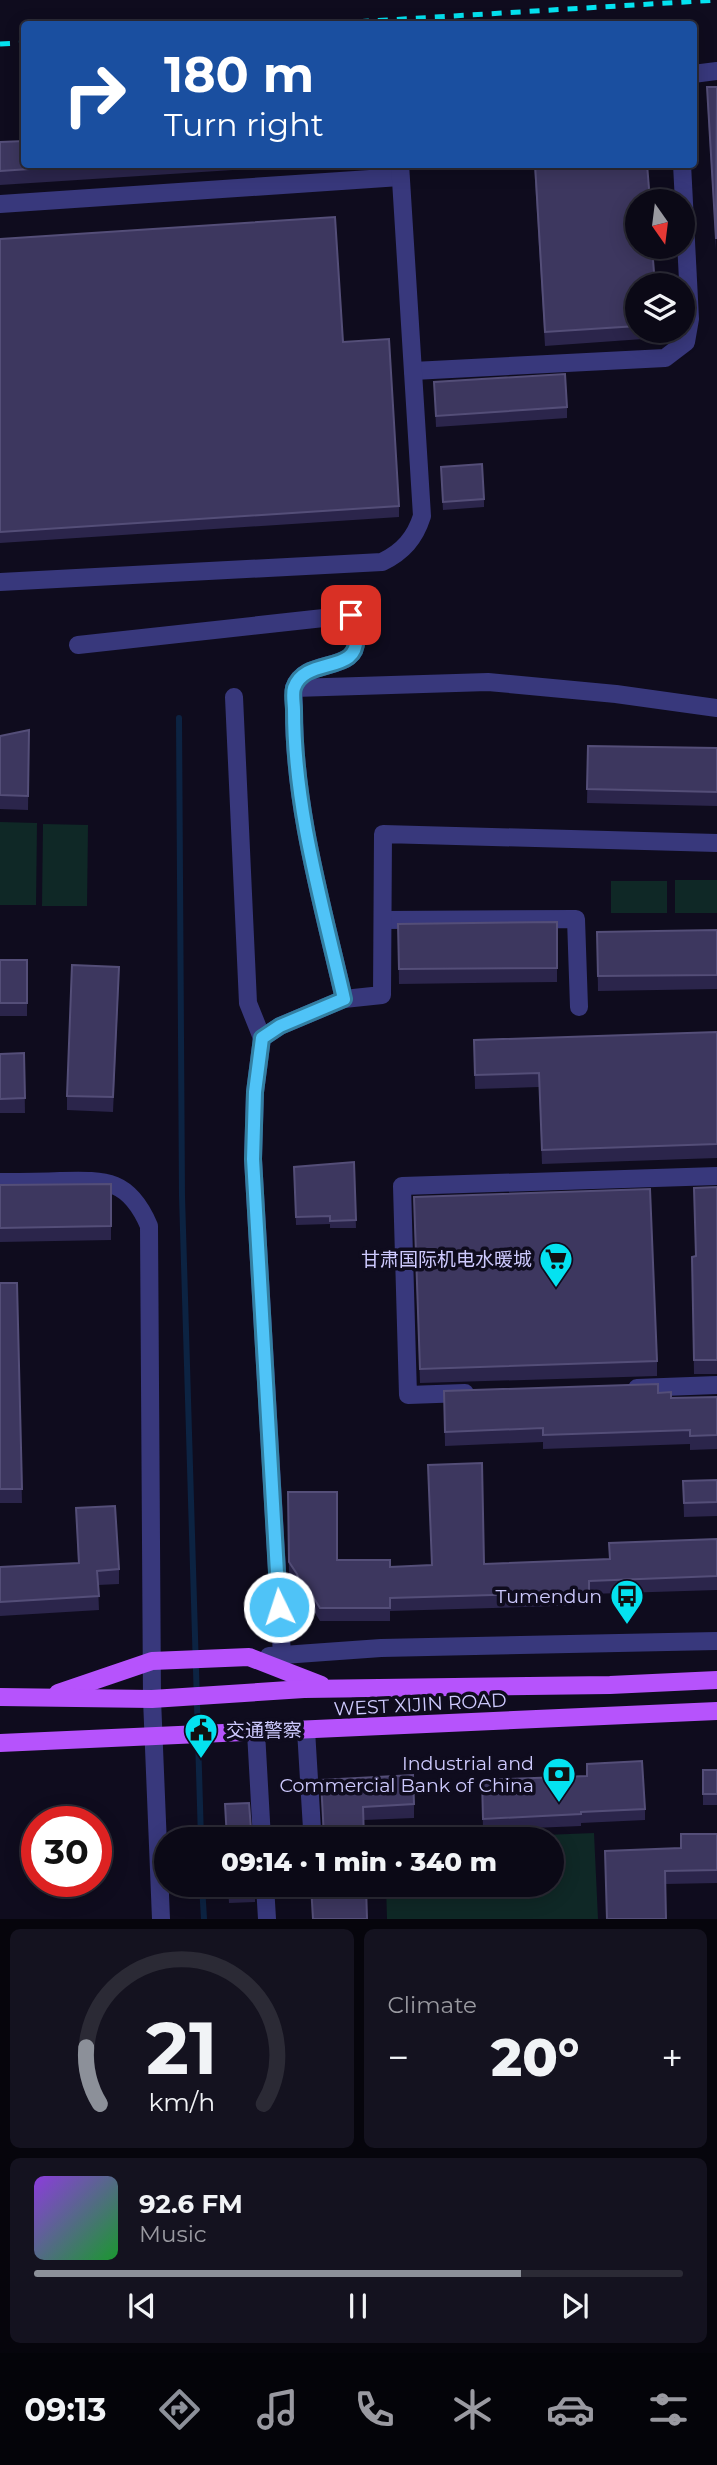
<!DOCTYPE html>
<html lang="en">
<head>
<meta charset="utf-8">
<style>
  body { margin:0; font-family:Montserrat,"Noto Sans SC",sans-serif; background:#14121f; color:#f1f3f6; height:100vh; display:flex; flex-direction:column; font-size:26px; white-space:nowrap }
  * { box-sizing:border-box; margin:0 }
  p { font-size:23px; color:#9a9aa1 }
  .icon { flex:none; width:38px; height:38px; fill:none; stroke:currentColor; stroke-width:2; stroke-linecap:round; stroke-linejoin:round }
  .map { position:relative; height:1919px; overflow:hidden }
  .panel { display:flex; flex-direction:column; gap:10px; padding:10px; background:#06050c; flex:1 }
  .panel>* { flex:none }
  .top-card { position:absolute; left:21px; top:21px; width:676px; height:147px; border-radius:7px; box-shadow:0 4px 18px #0003,0 0 0 2px #2b2a35; background:#1a4fa0; color:#fff; overflow:hidden }
  .needle { width:46px; rotate:166deg }
  .tools { position:absolute; left:625px; top:189px; display:grid; gap:14px }
  .tools a { display:grid; place-items:center; width:70px; height:70px; border-radius:50%; background:#0b0916; box-shadow:0 4px 18px #0003,0 0 0 2px #2b2a35; font-size:35px }
  .speed { position:absolute; left:21px; top:1806px; display:flex; gap:14px; font-size:35px; font-weight:700; text-align:center }
  .speed>* { display:grid; place-content:center; width:91px; height:91px; border-radius:50%; background:#0b0916; box-shadow:0 4px 18px #0003,0 0 0 2px #2b2a35; line-height:1 }
  .speed .limit { border:10px solid #d22; background:#fff; color:#111 }
  .pin { position:absolute; display:grid; place-items:center; width:60px; height:60px; color:#fff; margin:-30px; border-radius:14px; box-shadow:0 4px 10px #0006 }
  .me { position:absolute; width:77px; margin:-38px; rotate:356deg; stroke-linejoin:round; filter:drop-shadow(0 0 5px #0008) }
  .turn { display:flex; align-items:center; gap:24px; height:147px; padding:0 28px; font-size:32px }
  .turn .icon { width:91px; height:91px; stroke-width:2.5 }
  .turn b { display:block; font-size:49px; line-height:60px }
  .big { font-size:52px; font-weight:800; line-height:1.1 }
  .panel .widget { flex:1; display:flex; flex-direction:column; justify-content:center; gap:10px; min-width:0; padding:0 24px; border-radius:10px; background:#14121f }
  .panel .dial { align-items:center; gap:0 }
  .dial svg { height:182px; overflow:visible; fill:none; stroke:#2b2a35; stroke-width:7; stroke-linecap:round; text-anchor:middle }
  .dial text { fill:#f1f3f6; stroke:none }
  .song { display:flex; align-items:center; gap:21px }
  .cover { width:84px; height:84px; border-radius:10px; background:linear-gradient(135deg,hsl(270 70% 55%),hsl(130 70% 35%)) }
  .played { height:7px; border-radius:4px; background:linear-gradient(90deg,#8c9099 75%,#2b2a35 75%) }
  .keys { display:flex; justify-content:space-around; direction:ltr }
  .heat { display:flex; justify-content:space-between; align-items:center; font-size:38px; direction:ltr }
  .panel .tiles { flex:1; display:grid; gap:10px; grid-template-columns:1fr 1fr }
  .widget:last-child { grid-column:span 2 }
  .trip { position:absolute; left:154px; top:1827px; width:410px; height:70px; border-radius:35px; background:#0b0916; box-shadow:0 4px 18px #0003,0 0 0 2px #2b2a35; font-weight:800; line-height:70px; text-align:center }
  .menu { display:flex; height:112px; justify-content:space-around; align-items:center; background:#040409; color:#9a9aa1 }
  .menu .icon { width:49px; height:49px }
  .menu .current { color:#8c9099 }
  .menu b { font-size:32px; color:#f1f3f6 }
  .map>svg:first-child { display:block }
  .green { fill:#0f2826 }
  .lines { fill:none; stroke-linecap:round; stroke-linejoin:round }
  .stream { stroke:#0c2342; stroke-width:6 }
  .minor { stroke:#38387c; stroke-width:18 }
  .major { stroke:#b653fc; stroke-width:18 }
  .rail { stroke:#04e2f0; stroke-width:5; stroke-dasharray:10 9; stroke-linecap:butt }
  .wall { fill:#2b254b }
  .building { fill:#3d375f; stroke:#544e78; stroke-width:2 }
  .route-casing { stroke:#337fa1; stroke-width:18 }
  .route { stroke:#4fc3f7; stroke-width:12 }
  .labels { text-anchor:middle; stroke-width:7; stroke-linejoin:round; paint-order:stroke }
  .poi-label { font-size:19px; fill:#cecafe; stroke:#0f0c1e; text-anchor:end }
  .street-label { font-size:19px; fill:#cecafe; stroke:#0f0c1e }
</style>
</head>
<body>
<div class="map">
<svg width="717" height="1919" viewBox="0 0 717 1919">
  <rect width="100%" height="100%" fill="#0f0c1e"/>
  <g class="green">
    <path d="M0,822L37,823L36,905H0Z"/>
    <path d="M43,824L88,825L87,906H42Z"/>
    <rect x="675" y="880" width="42" height="33"/>
    <rect x="611" y="881" width="56" height="32"/>
    <path d="M594,1833L598,1919H387L386,1885H551V1839H443Z"/>
  </g>
  <g class="lines">
    <g class="stream">
      <path d="M179,718L182,1196L201,1839"/>
      <path d="M202,1885L204,1919"/>
    </g>
    <g class="minor">
      <path d="M693,74L717,71"/>
      <path d="M0,204L400,177"/>
      <path d="M413,371L665,358L686,342L690,319L682,164"/>
      <path d="M0,582L382,562C403,552 415,538 422,516L400,164"/>
      <path d="M78,645L351,615C355,622 355,628 356,635C361,676 305,655 294,688C293,694 294,704 294,710C294,808 322,903 344,999L280,1026L262,1038L255,1092L253,1159L282,1655"/>
      <path d="M294,688L488,682L616,694L717,708"/>
      <path d="M234,697L248,1003L262,1038"/>
      <path d="M384,920L576,919L579,1007"/>
      <path d="M344,999L382,995L383,834L717,843"/>
      <path d="M0,1182C20,1182 40,1182 60,1181C106,1180 129,1179 149,1226L152,1699L161,1919"/>
      <path d="M637,1388L717,1385"/>
      <path d="M465,1393L408,1395L402,1186L717,1176"/>
      <path d="M269,1656L381,1648L717,1641"/>
      <path d="M306,1730L312,1829"/>
      <path d="M256,1732L262,1839"/>
      <path d="M265,1885L267,1919"/>
    </g>
    <g class="major">
      <path d="M58,1693L152,1661L249,1657L321,1685"/>
      <path d="M0,1697L152,1699L304,1689L610,1685L717,1680"/>
      <path d="M0,1743L717,1711"/>
    </g>
    <g class="rail">
      <path d="M321,24L717,0"/>
      <path d="M0,44L24,43"/>
    </g>
  </g>
  <g class="wall">
    <path d="M707,87H717L716,250L707,98Z"/>
    <path d="M0,142L24,164H328L0,185Z"/>
    <path d="M534,164H647L637,285V331H657V338L545,346Z"/>
    <path d="M0,239L343,342L399,506V517L0,543Z"/>
    <path d="M434,382L567,407V418L436,427Z"/>
    <path d="M441,474L484,499V507L443,510Z"/>
    <path d="M0,736L29,745L28,810L0,809Z"/>
    <path d="M588,746L717,748V806L587,803Z"/>
    <path d="M557,922V982L399,984L398,924Z"/>
    <path d="M717,930V989L598,991L597,932Z"/>
    <rect x="0" y="960" width="27" height="56"/>
    <path d="M119,981L113,1112L67,1110V1096Z"/>
    <path d="M717,1032V1158L542,1164L539,1087L475,1089L474,1040Z"/>
    <path d="M24,1053L25,1113H0V1054Z"/>
    <path d="M354,1162L356,1228H330V1224L296,1225L294,1167Z"/>
    <path d="M111,1184V1240L0,1242V1185Z"/>
    <path d="M717,1187V1374H694L692,1257L696,1256Z"/>
    <path d="M414,1211L657,1361V1376L420,1383Z"/>
    <path d="M0,1283H17L22,1503H0Z"/>
    <path d="M444,1391L658,1393L671,1398L717,1397V1449L690,1450V1444L543,1449V1442L445,1446Z"/>
    <path d="M717,1480V1516L684,1517L683,1481Z"/>
    <path d="M288,1492L337,1560L390,1567L609,1559L717,1539V1590L589,1594V1605L390,1611V1621H320L315,1613L304,1606L297,1587L289,1576Z"/>
    <path d="M76,1508L119,1569V1584L98,1585L99,1610L0,1616V1567L78,1563Z"/>
    <rect x="703" y="1770" width="14" height="35"/>
    <path d="M321,1780L414,1804V1818L364,1820L323,1837Z"/>
    <path d="M482,1780L645,1809V1820L581,1823V1826L483,1830Z"/>
    <path d="M717,1834V1883L665,1884L607,1919L681,1848Z"/>
    <path d="M228,1885H255V1902L229,1903Z"/>
  </g>
  <g class="building">
    <path d="M707,87H717L716,239Z"/>
    <path d="M24,141V164H105L0,171V142Z"/>
    <path d="M535,164H647L650,201H637V247H652L655,285H637V326L545,332Z"/>
    <path d="M335,217L343,342L389,339L399,506L0,532V239Z"/>
    <path d="M565,374L567,407L436,416L434,382Z"/>
    <path d="M482,464L484,499L443,502L441,467Z"/>
    <path d="M29,730L28,796L0,795V736Z"/>
    <path d="M588,746L717,748V792L587,789Z"/>
    <path d="M557,922V968L399,969L398,924Z"/>
    <path d="M717,930V975L598,976L597,932Z"/>
    <rect x="0" y="960" width="27" height="43"/>
    <path d="M72,965L119,967L113,1097L67,1096Z"/>
    <path d="M717,1032V1144L542,1150L539,1073L475,1075L474,1040Z"/>
    <path d="M24,1053L25,1098L0,1099V1054Z"/>
    <path d="M354,1162L356,1220L330,1221V1216L296,1217L294,1167Z"/>
    <path d="M111,1184V1226L0,1228V1185Z"/>
    <path d="M717,1187V1360H694L692,1257L696,1256L694,1188Z"/>
    <path d="M650,1189L657,1361L420,1369L414,1197Z"/>
    <path d="M0,1283H17L22,1489H0Z"/>
    <path d="M658,1384V1393L671,1392V1398L717,1397V1435L690,1436V1430L543,1435V1428L445,1432L444,1391Z"/>
    <path d="M482,1463L484,1564L610,1559L609,1543L717,1539V1576L589,1581V1592L390,1598V1608H320L315,1600L304,1593L297,1574L289,1562L288,1492H337V1560H390V1567L432,1565L428,1465Z"/>
    <path d="M717,1480V1502L684,1503L683,1481Z"/>
    <path d="M115,1506L119,1569L97,1571L99,1596L0,1602V1567L79,1563L76,1508Z"/>
    <path d="M642,1761L645,1809L581,1812V1814L483,1819L482,1780L587,1776V1764Z"/>
    <rect x="703" y="1770" width="14" height="24"/>
    <path d="M413,1775L414,1804L363,1807L364,1839H309V1838L324,1837L321,1780Z"/>
    <path d="M249,1803L251,1829L255,1836V1839H227L225,1804Z"/>
    <path d="M681,1834H717V1870L665,1871L666,1919H607L605,1851L681,1848Z"/>
    <path d="M228,1885H255V1891L229,1892Z"/>
    <path d="M311,1885H366L367,1919H313Z"/>
  </g>
  <g class="lines">
    <defs>
      <path id="route" d="M279,1607L253,1159L255,1092L262,1038L280,1026L344,999C322,903 294,808 294,710C294,704 292,694 294,688C305,655 361,676 356,635C355,628 355,622 351,615"/>
    </defs>
    <use href="#route" class="route-casing"/>
    <use href="#route" class="route"/>
  </g>
  <defs>
    <symbol id="supermarket-pin" viewBox="-11 -11 22 30"><path d="M0 17L-7.5 6A9.5 9.5 0 1 1 7.5 6Z" fill="#04e2f0" stroke="#0f0c1e"/><path d="M-6-5.5h2.5l.6 2H6L4.5 2H-2.5L-4.4-4H-6ZM-1.5 3.2a1.3 1.3 0 1 0 .1 0ZM3 3.2a1.3 1.3 0 1 0 .1 0Z" fill="#111"/></symbol>
    <symbol id="bus-pin" viewBox="-11 -11 22 30"><path d="M0 17L-7.5 6A9.5 9.5 0 1 1 7.5 6Z" fill="#04e2f0" stroke="#0f0c1e"/><path d="M-5-6H5V4H4V6H2V4H-2V6H-4V4H-5ZM-3.5-4V0h7V-4ZM-3.5 1.2v1.5H-2V1.2ZM2 1.2v1.5H3.5V1.2Z" fill="#111"/></symbol>
    <symbol id="civic-pin" viewBox="-11 -11 22 30"><path d="M0 17L-7.5 6A9.5 9.5 0 1 1 7.5 6Z" fill="#04e2f0" stroke="#0f0c1e"/><path d="M-.6-6.5H3V-4.5H.6V-3L4-1V1h2V6H-6V1h2V-1L-.6-3ZM-1.2 2.5V6h2.4V2.5Z" fill="#111"/></symbol>
    <symbol id="bank-pin" viewBox="-11 -11 22 30"><path d="M0 17L-7.5 6A9.5 9.5 0 1 1 7.5 6Z" fill="#04e2f0" stroke="#0f0c1e"/><path d="M-6-4H6V4H-6ZM0-2.3a2.3 2.3 0 1 0 0 4.6a2.3 2.3 0 1 0 0-4.6Z" fill="#111"/></symbol>
  </defs>
  <g fill-rule="evenodd">
    <use href="#supermarket-pin" x="537" y="1240" width="38" height="52"/>
    <use href="#bus-pin" x="608" y="1577" width="38" height="52"/>
    <use href="#civic-pin" x="182" y="1711" width="38" height="52"/>
    <use href="#bank-pin" x="540" y="1755" width="38" height="52"/>
  </g>
  <g class="labels">
    <g class="poi-label">
      <text x="532" y="1266">甘肃国际机电水暖城</text>
      <text x="602" y="1603">Tumendun</text>
      <text x="226" y="1737" text-anchor="start">交通警察</text>
      <text x="534" y="1770">Industrial and<tspan x="534" dy="22">Commercial Bank of China</tspan></text>
    </g>
    <g class="street-label">
      <text transform="translate(420 1704) rotate(-3)" y="7">WEST XIJIN ROAD</text>
    </g>
  </g>
</svg>
<div class="tools">
<a><svg class="needle" viewBox="-14 -14 28 28"><path d="M0-13l5 13h-10z" fill="#e53935"/><path d="M0 13l5-13h-10z" fill="#9a9aa1"/></svg></a>
<a><svg class="icon" aria-label="layers" viewBox="0 0 24 24"><path d="M12 4l9 5-9 5-9-5zM3 14l9 5 9-5"/></svg></a>
</div>
<div class="speed"><div class="limit">30</div></div>
<div class="pin" style="left:351px;top:615px;background:#d93025"><svg class="icon" aria-label="arrive" viewBox="0 0 24 24"><path d="M6 21V4h12l-3 4 3 4H6"/></svg></div>
<svg class="me" style="left:279px;top:1607px" viewBox="-20 -20 40 40"><circle r="17" fill="#4fc3f7" stroke="#fff" stroke-width="3"/><path d="M0-11L8 9 0 5-8 9z" fill="#fff"/></svg>
<div class="trip">09:14 · 1 min · 340 m</div>
<div class="top-card">
<div class="turn"><svg class="icon" aria-label="right" viewBox="0 0 24 24"><path d="M7 20v-9h11M14 6l5 5-5 5"/></svg><div><b>180 m</b>Turn right</div></div>
</div>
</div>
<section class="panel">
<div class="tiles">
<div class="widget dial"><svg viewBox="0 0 100 80">
<path d="M14 69A42 42 0 1 1 86 69"/>
<path d="M14 69A42 42 0 0 1 8 44" stroke="#8c9099"/>
<text x="50" y="56" font-size="32" font-weight="700">21</text>
<text x="50" y="72" font-size="11">km/h</text>
</svg></div>
<div class="widget"><p>Climate</p>
<div class="heat"><a>−</a><b class="big">20°</b><a>+</a></div>
</div>
<div class="widget">
<div class="song"><i class="cover"></i><div><b>92.6 FM</b><p>Music</p></div></div>
<div class="played"></div>
<div class="keys"><svg class="icon" aria-label="previous" viewBox="0 0 24 24"><path d="M18 5L8 12l10 7zM5 5v14"/></svg><svg class="icon" aria-label="pause" viewBox="0 0 24 24"><path d="M8 5v14M16 5v14"/></svg><svg class="icon" aria-label="next" viewBox="0 0 24 24"><path d="M6 5l10 7-10 7zM19 5v14"/></svg></div>
</div>
</div>
</section>
<nav class="menu">
<b>09:13</b>
<svg class="icon current" aria-label="directions" viewBox="0 0 24 24"><path d="M12 3l9 9-9 9-9-9zM9 14v-3h6M13 9l2 2-2 2"/></svg>
<svg class="icon" aria-label="music" viewBox="0 0 24 24"><path d="M9 18V5l10-2v13"/><circle cx="6" cy="18" r="3"/><circle cx="16" cy="16" r="3"/></svg>
<svg class="icon" aria-label="phone" viewBox="0 0 24 24"><path d="M5 4h4l2 5-3 2q2 4 5 5l2-3 5 2v4C11 20 4 13 5 4z"/></svg>
<svg class="icon" aria-label="climate" viewBox="0 0 24 24"><path d="M12 3v18M4 7l16 10M4 17L20 7"/></svg>
<svg class="icon" aria-label="car" viewBox="0 0 24 24"><path d="M5 17H2v-5l4-1 3-4h7l3 4 3 1v5h-3M9 17h6M6 11h13"/><circle cx="7" cy="17" r="2"/><circle cx="17" cy="17" r="2"/></svg>
<svg class="icon" aria-label="filters" viewBox="0 0 24 24"><path d="M4 7h16M4 17h16"/><circle cx="9" cy="7" r="2"/><circle cx="15" cy="17" r="2"/></svg>
</nav>
</body>
</html>
